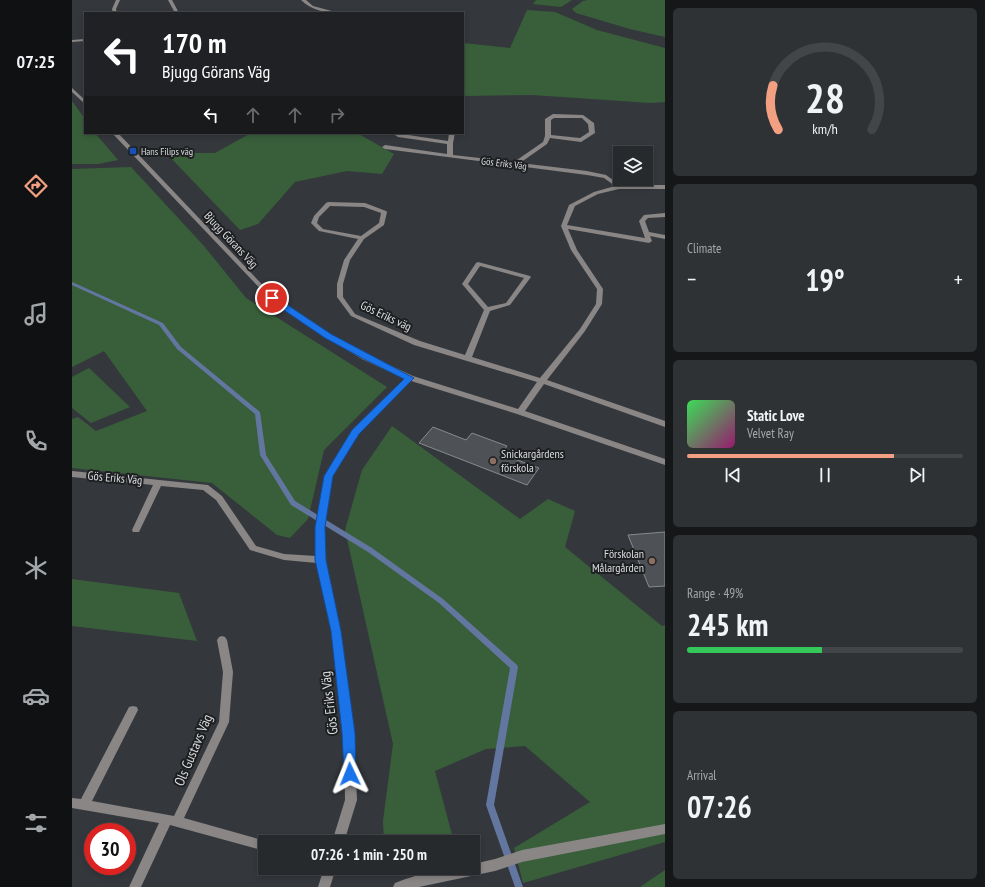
<!DOCTYPE html>
<html lang="en">
<head>
<meta charset="utf-8">
<style>
  body { margin:0; font-family:"PT Sans Narrow",sans-serif; background:#2f3235; color:#f1f3f6; height:100vh; display:flex; flex-direction:column; font-size:15px; white-space:nowrap }
  * { box-sizing:border-box; margin:0 }
  p { font-size:13px; color:#a4a7aa }
  .icon { flex:none; width:22px; height:22px; fill:none; stroke:currentColor; stroke-width:2; stroke-linecap:round; stroke-linejoin:round }
  .map { position:relative; flex:1; overflow:hidden }
  .side { display:flex; flex-direction:column; gap:8px; padding:8px; background:#151719; width:320px }
  .side>* { flex:none }
  .guide { position:absolute; left:12px; top:12px; width:380px; height:122px; border-radius:0px; box-shadow:0 2px 6px #0003,0 0 0 1px #434649; background:#202124; color:#fff; overflow:hidden }
  .controls { position:absolute; left:541px; top:146px; display:grid; gap:8px }
  .controls a { display:grid; place-items:center; width:40px; height:40px; border-radius:0px; background:#272a2d; box-shadow:0 2px 6px #0003,0 0 0 1px #434649; font-size:20px }
  .speed { position:absolute; left:12px; top:823px; display:flex; gap:8px; font-size:20px; font-weight:700; text-align:center }
  .speed>* { display:grid; place-content:center; width:52px; height:52px; border-radius:50%; background:#272a2d; box-shadow:0 2px 6px #0003,0 0 0 1px #434649; line-height:1 }
  .speed .limit { border:6px solid #d22; background:#fff; color:#111 }
  .pin { position:absolute; display:grid; place-items:center; width:34px; height:34px; color:#fff; margin:-17px; border:2px solid #fff; border-radius:50%; box-shadow:0 1px 4px #0007 }
  .me { position:absolute; width:44px; margin:-22px; rotate:358deg; stroke-linejoin:round; filter:drop-shadow(0 0 3px #0008) }
  .turn { display:flex; align-items:center; gap:14px; height:84px; padding:0 12px; font-size:18px }
  .turn .icon { width:52px; height:52px; stroke-width:2.5 }
  .turn b { display:block; font-size:28px; line-height:34px }
  .lanes { display:flex; align-items:center; height:38px; padding:0 12px; background:#0003; justify-content:center; gap:20px; direction:ltr }
  .lanes .off { opacity:.35 }
  .big { font-size:30px; font-weight:600; line-height:1.1 }
  .side .card { flex:1; display:flex; flex-direction:column; justify-content:center; gap:6px; min-width:0; padding:0 14px; border-radius:6px; background:#2f3235 }
  .side .dial { align-items:center; gap:0 }
  .dial svg { height:104px; overflow:visible; fill:none; stroke:#434649; stroke-width:7; stroke-linecap:round; text-anchor:middle }
  .dial text { fill:#f1f3f6; stroke:none }
  .song { display:flex; align-items:center; gap:12px }
  .cover { width:48px; height:48px; border-radius:6px; background:linear-gradient(135deg,hsl(130 70% 55%),hsl(320 70% 35%)) }
  .played { height:4px; border-radius:2px; background:linear-gradient(90deg,#f2a081 75%,#434649 75%) }
  .keys { display:flex; justify-content:space-around; direction:ltr }
  .heat { display:flex; justify-content:space-between; align-items:center; font-size:22px; direction:ltr }
  .charge { height:6px; border-radius:3px; background:linear-gradient(90deg,#34c759 49%,#434649 0) }
  .trip { position:absolute; left:186px; top:835px; width:222px; height:40px; border-radius:0px; background:#272a2d; box-shadow:0 2px 6px #0003,0 0 0 1px #434649; font-weight:600; line-height:40px; text-align:center }
  main { display:flex; flex:1; min-height:0 }
  .tabs { display:flex; flex-direction:column; width:72px; justify-content:space-around; align-items:center; background:#101112; color:#a4a7aa }
  .tabs .icon { width:28px; height:28px }
  .tabs .selected { color:#f2a081 }
  .tabs b { font-size:18px; color:#f1f3f6 }
  .map>svg:first-child { display:block }
  .green { fill:#385f3a }
  .lines { fill:none; stroke-linecap:round; stroke-linejoin:round }
  .stream { fill:#6276a0; fill-rule:evenodd }
  .building { fill:#4e5256; stroke:#868b8f }
  .minor { fill:#898685; fill-rule:evenodd }
  .route { fill:#1a73e8; stroke:#114b97 }
  .transit-dot { fill:#1a4fb4; stroke:#1d1f21; stroke-width:1.5 }
  .education-dot { fill:#8d6e63; stroke:#1d1f21; stroke-width:1.5 }
  .labels { text-anchor:middle; stroke-width:4; stroke-linejoin:round; paint-order:stroke }
  .far-poi-label { font-size:10px; fill:#dbdde0; stroke:#1d1f21; text-anchor:start }
  .far-street-label { font-size:10px; fill:#dbdde0; stroke:#1d1f21 }
  .street-label { font-size:12px; fill:#dbdde0; stroke:#1d1f21 }
  .poi-label { font-size:12px; fill:#dbdde0; stroke:#1d1f21; text-anchor:start }
  .near-street-label { font-size:14px; fill:#dbdde0; stroke:#1d1f21 }
</style>
</head>
<body>
<main>
<nav class="tabs">
<b>07:25</b>
<svg class="icon selected" aria-label="directions" viewBox="0 0 24 24"><path d="M12 3l9 9-9 9-9-9zM9 14v-3h6M13 9l2 2-2 2"/></svg>
<svg class="icon" aria-label="music" viewBox="0 0 24 24"><path d="M9 18V5l10-2v13"/><circle cx="6" cy="18" r="3"/><circle cx="16" cy="16" r="3"/></svg>
<svg class="icon" aria-label="phone" viewBox="0 0 24 24"><path d="M5 4h4l2 5-3 2q2 4 5 5l2-3 5 2v4C11 20 4 13 5 4z"/></svg>
<svg class="icon" aria-label="climate" viewBox="0 0 24 24"><path d="M12 3v18M4 7l16 10M4 17L20 7"/></svg>
<svg class="icon" aria-label="car" viewBox="0 0 24 24"><path d="M5 17H2v-5l4-1 3-4h7l3 4 3 1v5h-3M9 17h6M6 11h13"/><circle cx="7" cy="17" r="2"/><circle cx="17" cy="17" r="2"/></svg>
<svg class="icon" aria-label="filters" viewBox="0 0 24 24"><path d="M4 7h16M4 17h16"/><circle cx="9" cy="7" r="2"/><circle cx="15" cy="17" r="2"/></svg>
</nav>
<div class="map">
<svg width="593" height="887" viewBox="0 0 593 887">
  <rect width="100%" height="100%" fill="#34383c"/>
  <g class="green">
    <path d="M464,0H500L489,7L461,4Z"/>
    <path d="M516,0H593V37L558,29L504,13L500,9L511,1Z"/>
    <path d="M455,10L483,12L525,30L593,48V102L579,103L460,95L391,96V43L438,48Z"/>
    <path d="M0,101L13,119V133H23L46,160L26,164H0Z"/>
    <path d="M179,133H285L322,154L310,174L275,171L223,182L186,224L168,230L94,153H143Z"/>
    <path d="M59,167L132,246L174,298L315,387L252,450L236,519L218,538L205,535L140,483L0,468V419L6,417L24,431L75,411L32,351L0,367V169Z"/>
    <path d="M17,368L58,407L19,423L0,408V377Z"/>
    <path d="M320,426L448,519L476,499L503,511L493,547L590,626L593,625V842L451,883L442,848L518,802L453,746L414,749L363,771L382,842H312L311,821L321,744L273,530L290,470Z"/>
    <path d="M0,579L107,593L125,641L0,626Z"/>
    <path d="M593,870V887H568Z"/>
  </g>
  <g class="lines">
    <path class="stream" d="M0,282L91,323L109,347L188,412L194,455L223,501L300,548L371,599L445,665L446,667L422,805L451,887H443L414,805L438,668L367,603L296,552L219,505L188,455L183,414L105,349L87,325L0,285Z"/>
  </g>
  <g class="building">
    <path d="M361,427L394,440L400,433L435,446L429,454L467,468L455,485L347,443Z"/>
    <path d="M593,532V586L577,587L556,535Z"/>
  </g>
  <g class="lines">
    <g class="minor">
      <path d="M44,0H48L44,9L45,13H41L40,9Z"/>
      <path d="M96,0H100L107,13H103Z"/>
      <path d="M229,0H234L241,6L267,13C253,13 239,10 229,0Z"/>
      <path d="M13,39V41L0,42V40Z"/>
      <path d="M0,88L13,100V104L0,92Z"/>
      <path d="M481,114L511,115L522,123L523,133L509,142L478,138L475,144L448,163L515,171L534,175L548,185H593V189H547L526,194L503,206L495,225L573,238L567,221L572,215L593,213V217L576,218L573,221L577,232L593,235V239L578,236L580,241L577,243L496,229L505,250L531,289L530,304L513,331L475,380L593,421V427L472,384L453,411L593,459V465L445,414L339,381L286,434L261,476L252,527L254,560L269,631L282,733L285,800L272,842H260L273,800L272,733L259,631L245,563L212,560L178,550L144,500L131,490L89,486L67,532H61L60,530L81,485L0,477V471L136,485L150,496L184,546L212,554L244,556V527L253,476L280,430L333,379L290,359L254,337L198,299L40,133H46L202,297L258,335L296,355L341,376L446,409L465,382L342,345L279,316L265,297V284L272,260L286,239L247,231L239,223L242,216L254,203L256,202L293,203L314,211L315,212L312,225L292,239L278,260L271,284V297L283,314L348,341L393,355L412,310L390,284L404,263L406,262L458,276L459,277L438,305L418,311L400,357L468,378L508,329L524,304L525,289L499,250L489,226L497,205L522,192L543,186L532,178L515,175L313,149L310,147L313,145L375,154V144L326,137L323,135L325,133H331L330,134L376,141L377,133H383L381,143V155L442,162L471,142L473,136V119ZM482,118H510L516,124L517,132L508,138L479,135V120ZM258,206L292,207L309,213L307,223L289,236L251,229L245,223L247,217ZM408,266L452,278L434,303L416,307L396,284Z"/>
      <path d="M150,636L153,637L155,640L161,672L157,722L112,818L197,842H193V851L98,825L69,887H57L87,823L0,808V798L9,799L57,707L61,706L65,707L66,710L20,801L102,816L147,722L151,672L145,640L147,637Z"/>
      <path d="M593,824V834L450,862L423,871L347,887H321L323,883C347,873 375,868 401,868V864L423,859L450,850Z"/>
      <path d="M252,868H264L258,887H246Z"/>
    </g>
  </g>
  <path class="route" d="M197,296H202L259,334L342,378L287,434L261,476L253,527L254,560L269,631L283,733L284,774L283,778L278,779L274,778L272,774L270,733L259,631L243,560V527L252,476L280,430L332,379L290,358L253,338L197,300Z"/>
  <rect class="transit-dot" x="57" y="147" width="8" height="8" rx="2"/>
  <g class="education-dot">
    <circle cx="421" cy="461" r="4"/>
    <circle cx="580" cy="561" r="4"/>
  </g>
  <g class="labels">
    <g class="far-poi-label">
      <text x="69" y="155">Hans Filips väg</text>
    </g>
    <g class="far-street-label">
      <text transform="translate(432 163) rotate(7)" y="4">Gös Eriks Väg</text>
    </g>
    <g class="street-label">
      <text transform="translate(159 240) rotate(47)" y="4">Bjugg Görans Väg</text>
      <text transform="translate(314 316) rotate(25)" y="4">Gös Eriks väg</text>
      <text transform="translate(43 478) rotate(5)" y="4">Gös Eriks Väg</text>
    </g>
    <g class="poi-label">
      <text x="429" y="458">Snickargårdens<tspan x="429" dy="14">förskola</tspan></text>
      <text x="572" y="558" text-anchor="end">Förskolan<tspan x="572" dy="14">Målargården</tspan></text>
    </g>
    <g class="near-street-label">
      <text transform="translate(257 703) rotate(-97)" y="5">Gös Eriks Väg</text>
      <text transform="translate(121 750) rotate(-67)" y="5">Ols Gustavs Väg</text>
    </g>
  </g>
</svg>
<div class="controls">
<a><svg class="icon" aria-label="layers" viewBox="0 0 24 24"><path d="M12 4l9 5-9 5-9-5zM3 14l9 5 9-5"/></svg></a>
</div>
<div class="speed"><div class="limit">30</div></div>
<div class="pin" style="left:200px;top:298px;background:#d93025"><svg class="icon" aria-label="arrive" viewBox="0 0 24 24"><path d="M6 21V4h12l-3 4 3 4H6"/></svg></div>
<svg class="me" style="left:278px;top:774px" viewBox="-20 -20 40 40"><path d="M0-17L14 15 0 8-14 15z" fill="#1a73e8" stroke="#fff" stroke-width="4"/></svg>
<div class="trip">07:26 · 1 min · 250 m</div>
<div class="guide">
<div class="turn"><svg class="icon" aria-label="left" viewBox="0 0 24 24"><path d="M17 20v-9H6M10 6l-5 5 5 5"/></svg><div><b>170 m</b>Bjugg Görans Väg</div></div>
<div class="lanes"><svg class="icon" aria-label="left" viewBox="0 0 24 24"><path d="M17 20v-9H6M10 6l-5 5 5 5"/></svg><svg class="icon off" aria-label="ahead" viewBox="0 0 24 24"><path d="M12 20V5M6 11l6-6 6 6"/></svg><svg class="icon off" aria-label="ahead" viewBox="0 0 24 24"><path d="M12 20V5M6 11l6-6 6 6"/></svg><svg class="icon off" aria-label="right" viewBox="0 0 24 24"><path d="M7 20v-9h11M14 6l5 5-5 5"/></svg></div>
</div>
</div>
<section class="side">
<div class="card dial"><svg viewBox="0 0 100 80">
<path d="M14 69A42 42 0 1 1 86 69"/>
<path d="M14 69A42 42 0 0 1 10 35" stroke="#f2a081"/>
<text x="50" y="56" font-size="32" font-weight="700">28</text>
<text x="50" y="72" font-size="11">km/h</text>
</svg></div>
<div class="card"><p>Climate</p>
<div class="heat"><a>−</a><b class="big">19°</b><a>+</a></div>
</div>
<div class="card">
<div class="song"><i class="cover"></i><div><b>Static Love</b><p>Velvet Ray</p></div></div>
<div class="played"></div>
<div class="keys"><svg class="icon" aria-label="previous" viewBox="0 0 24 24"><path d="M18 5L8 12l10 7zM5 5v14"/></svg><svg class="icon" aria-label="pause" viewBox="0 0 24 24"><path d="M8 5v14M16 5v14"/></svg><svg class="icon" aria-label="next" viewBox="0 0 24 24"><path d="M6 5l10 7-10 7zM19 5v14"/></svg></div>
</div>
<div class="card"><p>Range · 49%</p><b class="big">245 km</b><div class="charge"></div></div>
<div class="card"><p>Arrival</p><b class="big">07:26</b></div>
</section>
</main>
</body>
</html>
